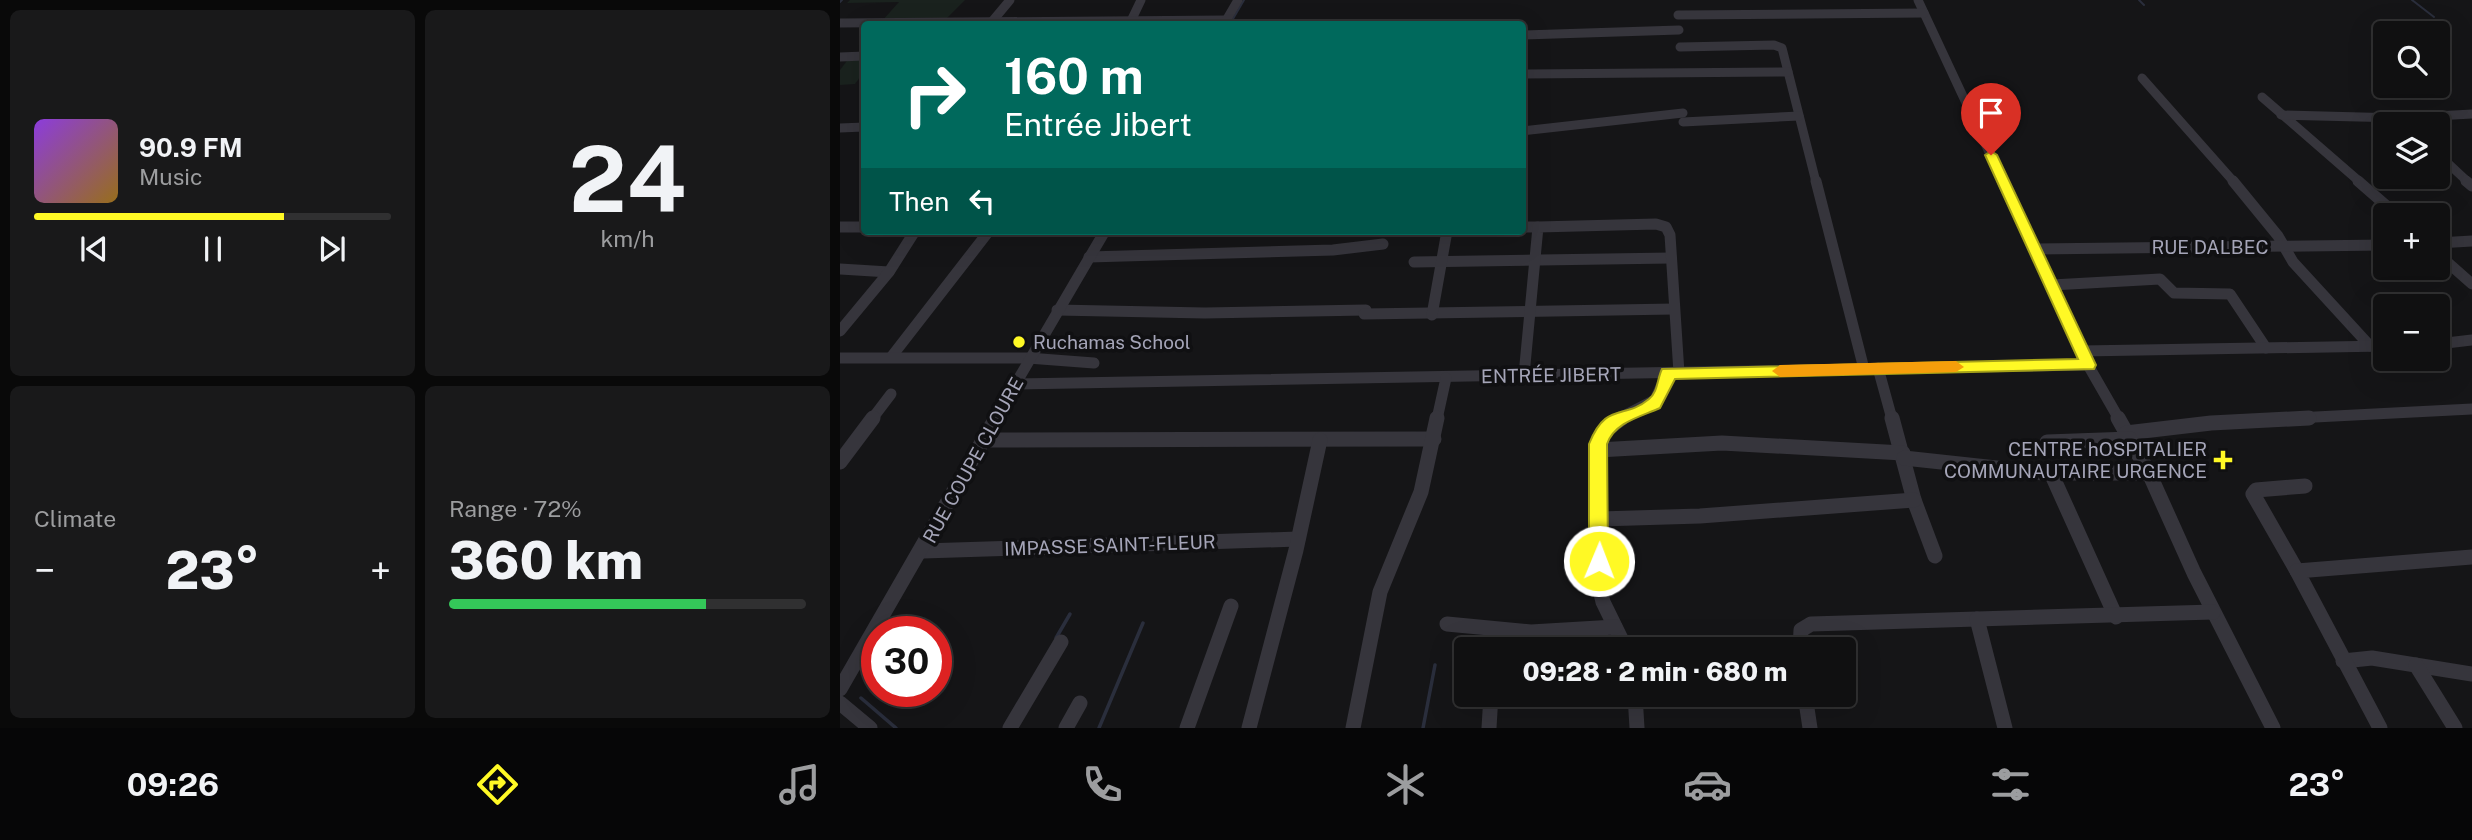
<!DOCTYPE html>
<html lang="en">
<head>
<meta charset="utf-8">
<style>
  body { margin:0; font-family:"Public Sans",sans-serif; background:#19191a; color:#f1f3f6; height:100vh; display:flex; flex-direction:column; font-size:26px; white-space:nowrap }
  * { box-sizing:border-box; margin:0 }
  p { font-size:23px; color:#9c9d9f }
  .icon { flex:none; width:38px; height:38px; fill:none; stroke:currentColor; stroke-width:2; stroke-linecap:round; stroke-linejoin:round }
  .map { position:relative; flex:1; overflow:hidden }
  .panel { display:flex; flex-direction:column; gap:10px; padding:10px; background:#090909; width:840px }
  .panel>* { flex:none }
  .top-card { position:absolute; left:21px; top:21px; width:665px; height:214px; border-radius:7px; box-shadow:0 7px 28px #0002,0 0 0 2px #303031; background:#00695c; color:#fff; overflow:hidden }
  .controls { position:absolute; left:1533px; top:21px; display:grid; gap:14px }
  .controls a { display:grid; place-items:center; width:77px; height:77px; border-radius:7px; background:#101011; box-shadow:0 7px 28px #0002,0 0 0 2px #303031; font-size:35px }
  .speed { position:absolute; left:21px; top:616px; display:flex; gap:14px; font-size:35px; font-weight:700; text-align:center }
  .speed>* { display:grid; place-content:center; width:91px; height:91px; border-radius:50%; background:#101011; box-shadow:0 7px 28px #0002,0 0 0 2px #303031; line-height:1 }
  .speed .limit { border:10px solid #d22; background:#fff; color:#111 }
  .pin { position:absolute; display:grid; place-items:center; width:60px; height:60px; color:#fff; margin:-72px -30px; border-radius:50% 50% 50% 0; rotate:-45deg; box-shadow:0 0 7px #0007 }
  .pin .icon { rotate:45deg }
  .me { position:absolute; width:77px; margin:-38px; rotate:1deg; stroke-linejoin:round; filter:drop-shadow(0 0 5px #0008) }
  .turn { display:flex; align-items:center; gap:24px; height:147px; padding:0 28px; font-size:32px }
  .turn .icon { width:91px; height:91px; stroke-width:2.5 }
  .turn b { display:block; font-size:49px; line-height:60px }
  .then { display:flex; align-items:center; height:66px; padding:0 28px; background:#0003; gap:14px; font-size:26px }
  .big { font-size:52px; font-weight:800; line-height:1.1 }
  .panel .card { flex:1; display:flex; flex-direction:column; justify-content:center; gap:10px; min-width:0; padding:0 24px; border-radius:10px; background:#19191a }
  .panel .dial { align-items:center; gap:0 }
  .dial b { font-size:91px; line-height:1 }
  .song { display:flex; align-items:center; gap:21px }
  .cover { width:84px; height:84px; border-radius:10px; background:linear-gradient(135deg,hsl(270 70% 55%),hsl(40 70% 35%)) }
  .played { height:7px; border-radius:4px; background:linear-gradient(90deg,#fff925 70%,#303031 70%) }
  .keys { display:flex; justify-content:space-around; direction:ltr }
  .heat { display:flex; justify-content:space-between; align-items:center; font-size:38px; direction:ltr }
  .charge { height:10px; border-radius:5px; background:linear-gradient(90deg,#34c759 72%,#303031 0) }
  .panel .tiles { flex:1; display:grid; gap:10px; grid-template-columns:repeat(2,1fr) }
  .trip { position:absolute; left:614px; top:637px; width:402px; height:70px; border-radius:7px; background:#101011; box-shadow:0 7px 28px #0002,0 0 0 2px #303031; font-weight:800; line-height:70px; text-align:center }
  .dock { display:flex; height:112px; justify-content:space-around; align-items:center; background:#060607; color:#9c9d9f }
  .dock .icon { width:49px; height:49px }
  .dock .on { color:#fff925 }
  .dock b { font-size:32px; color:#f1f3f6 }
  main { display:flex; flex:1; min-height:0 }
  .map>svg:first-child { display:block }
  .green { fill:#1a221e }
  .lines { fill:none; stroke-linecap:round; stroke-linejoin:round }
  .stream-far1 { stroke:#2a2e3c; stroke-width:2 }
  .stream { stroke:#2a2e3c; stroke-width:3.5 }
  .minor-far2 { stroke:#36353c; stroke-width:9 }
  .minor-far1 { stroke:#36353c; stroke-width:11 }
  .minor { stroke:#36353c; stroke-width:15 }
  .route { fill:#fff925; stroke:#a6a218; stroke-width:2 }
  .slow { fill:#f59e0b }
  .poi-dot { fill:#fff925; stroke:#101012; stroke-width:2.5 }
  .labels { text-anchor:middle; stroke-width:7; stroke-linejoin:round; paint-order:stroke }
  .street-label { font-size:19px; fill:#a5a5b8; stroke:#101012 }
  .poi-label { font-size:19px; fill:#a5a5b8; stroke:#101012; text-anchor:start }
</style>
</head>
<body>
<main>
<section class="panel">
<div class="tiles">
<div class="card">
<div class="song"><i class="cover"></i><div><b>90.9 FM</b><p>Music</p></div></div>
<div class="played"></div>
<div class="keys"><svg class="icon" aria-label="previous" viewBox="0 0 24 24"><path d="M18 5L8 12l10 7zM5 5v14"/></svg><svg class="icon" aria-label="pause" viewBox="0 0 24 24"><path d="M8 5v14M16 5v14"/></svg><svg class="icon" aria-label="next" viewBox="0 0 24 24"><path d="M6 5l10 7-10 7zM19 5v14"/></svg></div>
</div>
<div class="card dial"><b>24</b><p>km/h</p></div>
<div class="card"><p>Climate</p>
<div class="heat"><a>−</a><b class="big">23°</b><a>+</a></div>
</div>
<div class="card"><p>Range · 72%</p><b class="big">360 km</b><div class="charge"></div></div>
</div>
</section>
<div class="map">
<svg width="1632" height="728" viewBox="0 0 1632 728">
  <rect width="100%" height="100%" fill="#151517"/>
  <g class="green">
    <path d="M10,0H125L105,20L42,21L59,2L7,3Z"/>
    <path d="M24,57V72L15,84L0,85V70L9,58Z"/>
  </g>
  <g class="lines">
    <g class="stream-far1">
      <path d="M1299,0L1304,5"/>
      <path d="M1572,0L1594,17"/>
      <path d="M0,2L2,0"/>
      <path d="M390,24L404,0"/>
    </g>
    <g class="stream">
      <path d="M216,638L230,614"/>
      <path d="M21,698L56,728"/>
      <path d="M259,728L303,623"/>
      <path d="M583,728L595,665"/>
    </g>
    <g class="minor-far2">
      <path d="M1078,0L1163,182"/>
      <path d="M838,15L1084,13"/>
      <path d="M291,21L301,0"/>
      <path d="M0,23L387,20"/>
      <path d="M150,24L170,0"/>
      <path d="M384,24L398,0"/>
      <path d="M682,35L839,30"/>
      <path d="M840,47L934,45L942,48L976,182"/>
      <path d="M0,57L24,56"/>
      <path d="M682,74L948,72"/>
      <path d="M1302,78L1394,182"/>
      <path d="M1422,97L1520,182"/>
      <path d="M1441,115L1560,118L1632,114"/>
      <path d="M843,122L959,116"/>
      <path d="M0,128L24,127"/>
      <path d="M682,131L843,113"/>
      <path d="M1598,154L1628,182"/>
    </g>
    <g class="minor-far1">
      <path d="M976,181L1024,369"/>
      <path d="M1162,181L1248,365L1279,419"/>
      <path d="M1393,181L1438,236L1453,262L1530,346"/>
      <path d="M1518,181L1557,215"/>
      <path d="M1626,181L1632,186"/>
      <path d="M0,227H24"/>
      <path d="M682,227H698"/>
      <path d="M1598,243L1632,241"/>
      <path d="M1196,249L1545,245"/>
      <path d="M1598,254L1632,284"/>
      <path d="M249,257L493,250L543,244"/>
      <path d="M574,262L831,258"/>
      <path d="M0,269L49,272"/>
      <path d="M1212,285L1320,279L1334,293L1390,294L1426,348"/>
      <path d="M217,310L365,313L526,310"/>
      <path d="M524,314L834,309"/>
      <path d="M592,315L607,231"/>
      <path d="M0,331L49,272L75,231"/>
      <path d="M1598,344L1632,340"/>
      <path d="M1242,351L1545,346"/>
      <path d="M52,356L149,231"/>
      <path d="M0,358H188L254,363"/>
      <path d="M1038,368L1052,419"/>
      <path d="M684,375L698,227L816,224L826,227L830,235L839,373"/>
      <path d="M174,384L1248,365"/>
      <path d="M32,419L51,394"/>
      <path d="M155,419L265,231"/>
      <path d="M597,419L606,378"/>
      <path d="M778,419L815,400L827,373"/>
      <path d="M1437,419L1632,409"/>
    </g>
    <g class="minor">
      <path d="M782,418L766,430L758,444V581L763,602L786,649"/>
      <path d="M1052,418L1074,500L1095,556"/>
      <path d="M1278,418L1309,473L1354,573L1433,728"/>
      <path d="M1286,433L1371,423L1469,418"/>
      <path d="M146,440L594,439"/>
      <path d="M1207,442L1290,439"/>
      <path d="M758,450L882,443L1063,453"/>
      <path d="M1064,458L1203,473H1309"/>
      <path d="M0,462L33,418"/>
      <path d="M1211,473L1276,617"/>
      <path d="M760,519L860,516L1074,500"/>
      <path d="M83,551L458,539"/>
      <path d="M1457,571L1413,494L1416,490L1465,486"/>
      <path d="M607,624L691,632L775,627"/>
      <path d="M960,649L961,630L971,624L1137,619"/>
      <path d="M1503,661L1532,658L1632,674"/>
      <path d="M1576,665L1615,728"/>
      <path d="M0,689L156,418"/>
      <path d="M795,695L797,728"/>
      <path d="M965,695L970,728"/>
      <path d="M0,703L30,728"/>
      <path d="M170,728L221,642"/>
      <path d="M226,728L240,703"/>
      <path d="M347,728L391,606"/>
      <path d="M409,728L456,550L480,440"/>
      <path d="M513,728L540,592L581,492L597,418"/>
      <path d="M649,728L651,695"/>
      <path d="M1165,728L1137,619L1373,612"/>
      <path d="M1540,728L1457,571L1632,557"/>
    </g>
  </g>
  <path class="route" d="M1151,151L1157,155L1256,365L1254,369L835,379L820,408C800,417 775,422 767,444L768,561L765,567L759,569L752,567L749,561V444C766,401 784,420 809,399C818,392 817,379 822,369L1238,359L1145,155Z"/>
  <path class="slow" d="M1116,361L1124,367L1116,372L940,377L932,371L940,365Z"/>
  <g class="poi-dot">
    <circle cx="179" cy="342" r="7"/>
    <path d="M1379.5 449.5h7v7h7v7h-7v7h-7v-7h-7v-7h7z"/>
  </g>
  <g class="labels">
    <g class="street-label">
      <text x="1370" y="254">RUE DALBEC</text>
      <text transform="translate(711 375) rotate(-1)" y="7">ENTRÉE JIBERT</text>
      <text transform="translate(133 460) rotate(-61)" y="7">RUE COUPE CLOURE</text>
      <text transform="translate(270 545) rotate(-2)" y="7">IMPASSE SAINT-FLEUR</text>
    </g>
    <g class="poi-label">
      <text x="193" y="349">Ruchamas School</text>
      <text x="1367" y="456" text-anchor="end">CENTRE hOSPITALIER<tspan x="1367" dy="22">COMMUNAUTAIRE URGENCE</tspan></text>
    </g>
  </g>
</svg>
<div class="controls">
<a><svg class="icon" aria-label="search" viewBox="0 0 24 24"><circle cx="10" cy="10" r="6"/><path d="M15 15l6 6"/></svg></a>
<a><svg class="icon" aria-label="layers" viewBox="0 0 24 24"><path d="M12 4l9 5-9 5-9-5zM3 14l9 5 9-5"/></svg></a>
<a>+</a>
<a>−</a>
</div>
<div class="speed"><div class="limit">30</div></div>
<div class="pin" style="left:1151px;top:155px;background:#d93025"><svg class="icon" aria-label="arrive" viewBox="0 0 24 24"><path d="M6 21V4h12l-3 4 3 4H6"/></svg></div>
<svg class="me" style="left:759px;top:561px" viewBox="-20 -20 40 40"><circle r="17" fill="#fff925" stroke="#fff" stroke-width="3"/><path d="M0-11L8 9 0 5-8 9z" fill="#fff"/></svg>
<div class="trip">09:28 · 2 min · 680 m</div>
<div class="top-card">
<div class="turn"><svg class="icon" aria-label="right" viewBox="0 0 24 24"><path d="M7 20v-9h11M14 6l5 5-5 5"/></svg><div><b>160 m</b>Entrée Jibert</div></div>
<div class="then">Then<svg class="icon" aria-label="left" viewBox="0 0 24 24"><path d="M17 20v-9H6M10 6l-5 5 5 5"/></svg></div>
</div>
</div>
</main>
<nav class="dock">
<b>09:26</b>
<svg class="icon on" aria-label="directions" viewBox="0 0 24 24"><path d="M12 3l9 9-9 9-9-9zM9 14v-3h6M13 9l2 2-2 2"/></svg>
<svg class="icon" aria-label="music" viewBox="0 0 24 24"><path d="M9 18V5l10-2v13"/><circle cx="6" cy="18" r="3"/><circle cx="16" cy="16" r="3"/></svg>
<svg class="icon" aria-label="phone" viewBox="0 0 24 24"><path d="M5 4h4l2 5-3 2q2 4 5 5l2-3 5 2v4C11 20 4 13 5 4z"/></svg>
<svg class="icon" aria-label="climate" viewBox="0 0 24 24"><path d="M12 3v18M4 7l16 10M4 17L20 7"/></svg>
<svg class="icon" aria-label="car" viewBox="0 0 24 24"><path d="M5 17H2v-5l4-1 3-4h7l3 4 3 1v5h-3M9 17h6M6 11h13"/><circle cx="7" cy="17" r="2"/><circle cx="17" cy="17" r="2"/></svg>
<svg class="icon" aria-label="filters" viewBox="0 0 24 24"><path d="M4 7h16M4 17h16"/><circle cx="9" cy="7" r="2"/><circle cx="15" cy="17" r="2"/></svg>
<b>23°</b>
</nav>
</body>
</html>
